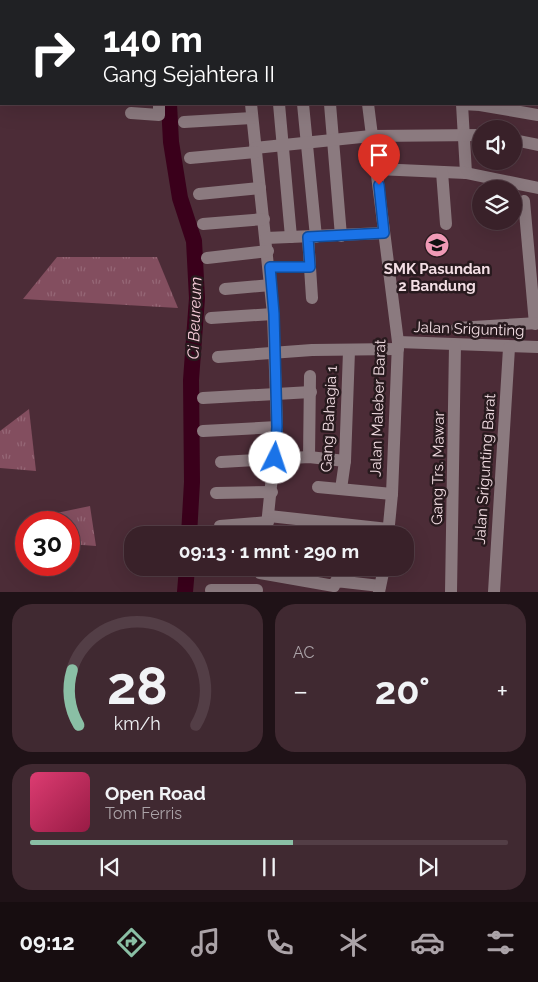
<!DOCTYPE html>
<html lang="id">
<head>
<meta charset="utf-8">
<style>
  body { margin:0; font-family:Raleway,sans-serif; background:#402931; color:#f1f3f6; height:100vh; display:flex; flex-direction:column; font-size:19px; white-space:nowrap }
  * { box-sizing:border-box; margin:0 }
  p { font-size:16px; color:#aba3a8 }
  .icon { flex:none; width:28px; height:28px; fill:none; stroke:currentColor; stroke-width:2; stroke-linecap:round; stroke-linejoin:round }
  .map { position:relative; height:592px; overflow:hidden }
  .details { display:flex; flex-direction:column; gap:12px; padding:12px; background:#1f1217; flex:1 }
  .details>* { flex:none }
  .guide { position:absolute; left:0px; top:0px; width:539px; height:105px; box-shadow:0 5px 20px #0002,0 0 0 1px #533e46; background:#202124; color:#fff; overflow:hidden }
  .controls { position:absolute; left:472px; top:120px; display:grid; gap:10px }
  .controls a { display:grid; place-items:center; width:50px; height:50px; border-radius:50%; background:#392129; box-shadow:0 5px 20px #0002,0 0 0 1px #533e46; font-size:25px }
  .speed { position:absolute; left:15px; top:511px; display:flex; gap:10px; font-size:25px; font-weight:700; text-align:center }
  .speed>* { display:grid; place-content:center; width:65px; height:65px; border-radius:50%; background:#392129; box-shadow:0 5px 20px #0002,0 0 0 1px #533e46; line-height:1 }
  .speed .limit { border:8px solid #d22; background:#fff; color:#111 }
  .pin { position:absolute; display:grid; place-items:center; width:42px; height:42px; color:#fff; margin:-51px -21px; border-radius:50% 50% 50% 0; rotate:-45deg; box-shadow:0 0 5px #0007 }
  .pin .icon { rotate:45deg }
  .me { position:absolute; width:55px; margin:-28px; rotate:4deg; stroke-linejoin:round; filter:drop-shadow(0 0 4px #0008) }
  .turn { display:flex; align-items:center; gap:18px; height:105px; padding:0 20px; font-size:22px }
  .turn .icon { width:65px; height:65px; stroke-width:2.5 }
  .turn b { display:block; font-size:35px; line-height:42px }
  .big { font-size:38px; font-weight:700; line-height:1.1 }
  .details .card { flex:1; display:flex; flex-direction:column; justify-content:center; gap:8px; min-width:0; padding:0 18px; border-radius:20px; background:#402931 }
  .details .dial { align-items:center; gap:0 }
  .dial svg { height:130px; overflow:visible; fill:none; stroke:#533e46; stroke-width:7; stroke-linecap:round; text-anchor:middle }
  .dial text { fill:#f1f3f6; stroke:none }
  .song { display:flex; align-items:center; gap:15px }
  .cover { width:60px; height:60px; border-radius:8px; background:linear-gradient(135deg,hsl(340 70% 55%),hsl(340 70% 35%)) }
  .played { height:5px; border-radius:2px; background:linear-gradient(90deg,#8abfa5 55%,#533e46 55%) }
  .keys { display:flex; justify-content:space-around; direction:ltr }
  .heat { display:flex; justify-content:space-between; align-items:center; font-size:28px; direction:ltr }
  .details .tiles { flex:1; display:grid; gap:12px; grid-template-columns:1fr 1fr }
  .card:last-child { grid-column:span 2 }
  .trip { position:absolute; left:124px; top:526px; width:290px; height:50px; border-radius:20px; background:#392129; box-shadow:0 5px 20px #0002,0 0 0 1px #533e46; font-weight:700; line-height:50px; text-align:center }
  .tab-bar { display:flex; height:80px; justify-content:space-around; align-items:center; background:#170d10; color:#aba3a8 }
  .tab-bar .icon { width:35px; height:35px }
  .tab-bar .active { color:#8abfa5 }
  .tab-bar b { font-size:22px; color:#f1f3f6 }
  .map>svg:first-child { display:block }
  .grass { fill:url(#grass-tufts) }
  .lines { fill:none; stroke-linecap:round; stroke-linejoin:round }
  .river { stroke:#3a001b; stroke-width:16 }
  .minor { stroke:#8b7a7f; stroke-width:12 }
  .route-casing { stroke:#114b97; stroke-width:12 }
  .route { stroke:#1a73e8; stroke-width:9 }
  .labels { text-anchor:middle; stroke-width:5; stroke-linejoin:round; paint-order:stroke }
  .poi-label { font-size:15px; font-weight:bold; fill:#f3dee4; stroke:#281a1e }
  .street-label { font-size:15px; fill:#f3dee4; stroke:#281a1e }
  .water-label { font-size:16px; font-style:italic; fill:#facfdc; stroke:#281a1e }
</style>
</head>
<body>
<div class="map">
<svg width="538" height="592" viewBox="0 0 538 592">
  <defs>
    <pattern id="grass-tufts" width="24" height="20" patternUnits="userSpaceOnUse" patternTransform="scale(1.25)"><rect width="24" height="20" fill="#834e5f"/><path d="M3 7l-1-3M5 7V3M7 7l1-3M15 17l-1-3M17 17v-4M19 17l1-3" fill="none" stroke="#956776"/></pattern>
  </defs>
  <rect width="100%" height="100%" fill="#4c2c37"/>
  <g class="grass">
    <path d="M57,257H157L178,308L23,299Z"/>
    <path d="M29,409L36,471L0,468V431Z"/>
    <path d="M90,506L96,546L69,544V522H40L42,516Z"/>
  </g>
  <g class="lines">
    <g class="river">
      <path d="M157,1V0"/>
      <path d="M169,104L171,142L180,198L194,241L197,298L191,380L192,482L189,535"/>
      <path d="M185,592L187,568"/>
    </g>
    <g class="minor">
      <path d="M185,0L216,1"/>
      <path d="M148,1L149,0"/>
      <path d="M253,1V0"/>
      <path d="M374,1L375,0"/>
      <path d="M470,1V0"/>
      <path d="M491,1V0"/>
      <path d="M538,61V60"/>
      <path d="M251,104L273,314L277,427L266,535"/>
      <path d="M279,104L291,237"/>
      <path d="M303,104L316,237"/>
      <path d="M330,104L341,236"/>
      <path d="M368,104L398,342L392,494L388,535"/>
      <path d="M462,104L480,105L538,115"/>
      <path d="M462,104L466,173"/>
      <path d="M131,113L159,115V104"/>
      <path d="M184,122L252,118"/>
      <path d="M514,140L538,145"/>
      <path d="M255,148L371,136L481,135"/>
      <path d="M190,158L256,152"/>
      <path d="M377,169L466,173L538,188"/>
      <path d="M442,172L446,224"/>
      <path d="M199,194L260,188"/>
      <path d="M524,201L535,324"/>
      <path d="M203,224L264,219"/>
      <path d="M308,237L312,298"/>
      <path d="M266,238L384,233"/>
      <path d="M207,258L268,251"/>
      <path d="M270,267H310"/>
      <path d="M225,289L271,285"/>
      <path d="M211,318L273,314"/>
      <path d="M457,328L538,323"/>
      <path d="M398,342L538,347"/>
      <path d="M218,357L312,350L398,349"/>
      <path d="M203,398L311,392"/>
      <path d="M203,431L277,427"/>
      <path d="M309,457L310,376"/>
      <path d="M221,462L309,457L345,461"/>
      <path d="M318,487L392,494"/>
      <path d="M341,489L345,461L349,351"/>
      <path d="M216,493L272,492"/>
      <path d="M269,516L388,529"/>
      <path d="M220,526L268,522"/>
      <path d="M260,573L334,586L336,581L380,586"/>
      <path d="M211,590H257"/>
      <path d="M379,592L384,568"/>
      <path d="M451,592L455,345"/>
      <path d="M494,592L509,348"/>
    </g>
  </g>
  <g class="lines">
    <defs>
      <path id="route" d="M275,458L277,427L274,314L270,267H310L308,237L384,233L379,185"/>
    </defs>
    <use href="#route" class="route-casing"/>
    <use href="#route" class="route"/>
  </g>
  <defs>
    <symbol id="school-disc" viewBox="-11 -11 22 22"><circle r="9.5" fill="#f09ab6" stroke="#281a1e"/><path d="M0-5L7-2L0 1L-7-2ZM-4 1L0 2.5L4 1V4Q0 6-4 4Z" fill="#111"/></symbol>
  </defs>
  <g fill-rule="evenodd">
    <use href="#school-disc" x="423" y="231" width="28" height="28"/>
  </g>
  <g class="labels">
    <g class="poi-label">
      <text x="437" y="274">SMK Pasundan<tspan x="437" dy="17">2 Bandung</tspan></text>
    </g>
    <g class="street-label">
      <text transform="translate(469 329) rotate(2)" y="5">Jalan Srigunting</text>
      <text transform="translate(378 408) rotate(-88)" y="5">Jalan Maleber Barat</text>
      <text transform="translate(329 419) rotate(-87)" y="5">Gang Bahagia 1</text>
      <text transform="translate(438 468) rotate(-89)" y="5">Gang Trs. Mawar</text>
      <text transform="translate(485 469) rotate(-86)" y="5">Jalan Srigunting Barat</text>
    </g>
    <g class="water-label">
      <text transform="translate(194 318) rotate(-88)" y="6">Ci Beureum</text>
    </g>
  </g>
</svg>
<div class="controls">
<a><svg class="icon" aria-label="sound" viewBox="0 0 24 24"><path d="M4 9h4l5-4v14l-5-4H4zM17 9q2 3 0 6"/></svg></a>
<a><svg class="icon" aria-label="layers" viewBox="0 0 24 24"><path d="M12 4l9 5-9 5-9-5zM3 14l9 5 9-5"/></svg></a>
</div>
<div class="speed"><div class="limit">30</div></div>
<div class="pin" style="left:379px;top:185px;background:#d93025"><svg class="icon" aria-label="arrive" viewBox="0 0 24 24"><path d="M6 21V4h12l-3 4 3 4H6"/></svg></div>
<svg class="me" style="left:275px;top:458px" viewBox="-20 -20 40 40"><circle r="19" fill="#fff"/><path d="M0-13L10 11 0 6-10 11z" fill="#1a73e8"/></svg>
<div class="trip">09:13 · 1 mnt · 290 m</div>
<div class="guide">
<div class="turn"><svg class="icon" aria-label="right" viewBox="0 0 24 24"><path d="M7 20v-9h11M14 6l5 5-5 5"/></svg><div><b>140 m</b>Gang Sejahtera II</div></div>
</div>
</div>
<section class="details">
<div class="tiles">
<div class="card dial"><svg viewBox="0 0 100 80">
<path d="M14 69A42 42 0 1 1 86 69"/>
<path d="M14 69A42 42 0 0 1 10 35" stroke="#8abfa5"/>
<text x="50" y="56" font-size="32" font-weight="700">28</text>
<text x="50" y="72" font-size="11">km/h</text>
</svg></div>
<div class="card"><p>AC</p>
<div class="heat"><a>−</a><b class="big">20°</b><a>+</a></div>
</div>
<div class="card">
<div class="song"><i class="cover"></i><div><b>Open Road</b><p>Tom Ferris</p></div></div>
<div class="played"></div>
<div class="keys"><svg class="icon" aria-label="previous" viewBox="0 0 24 24"><path d="M18 5L8 12l10 7zM5 5v14"/></svg><svg class="icon" aria-label="pause" viewBox="0 0 24 24"><path d="M8 5v14M16 5v14"/></svg><svg class="icon" aria-label="next" viewBox="0 0 24 24"><path d="M6 5l10 7-10 7zM19 5v14"/></svg></div>
</div>
</div>
</section>
<nav class="tab-bar">
<b>09:12</b>
<svg class="icon active" aria-label="directions" viewBox="0 0 24 24"><path d="M12 3l9 9-9 9-9-9zM9 14v-3h6M13 9l2 2-2 2"/></svg>
<svg class="icon" aria-label="music" viewBox="0 0 24 24"><path d="M9 18V5l10-2v13"/><circle cx="6" cy="18" r="3"/><circle cx="16" cy="16" r="3"/></svg>
<svg class="icon" aria-label="phone" viewBox="0 0 24 24"><path d="M5 4h4l2 5-3 2q2 4 5 5l2-3 5 2v4C11 20 4 13 5 4z"/></svg>
<svg class="icon" aria-label="climate" viewBox="0 0 24 24"><path d="M12 3v18M4 7l16 10M4 17L20 7"/></svg>
<svg class="icon" aria-label="car" viewBox="0 0 24 24"><path d="M5 17H2v-5l4-1 3-4h7l3 4 3 1v5h-3M9 17h6M6 11h13"/><circle cx="7" cy="17" r="2"/><circle cx="17" cy="17" r="2"/></svg>
<svg class="icon" aria-label="filters" viewBox="0 0 24 24"><path d="M4 7h16M4 17h16"/><circle cx="9" cy="7" r="2"/><circle cx="15" cy="17" r="2"/></svg>
</nav>
</body>
</html>
